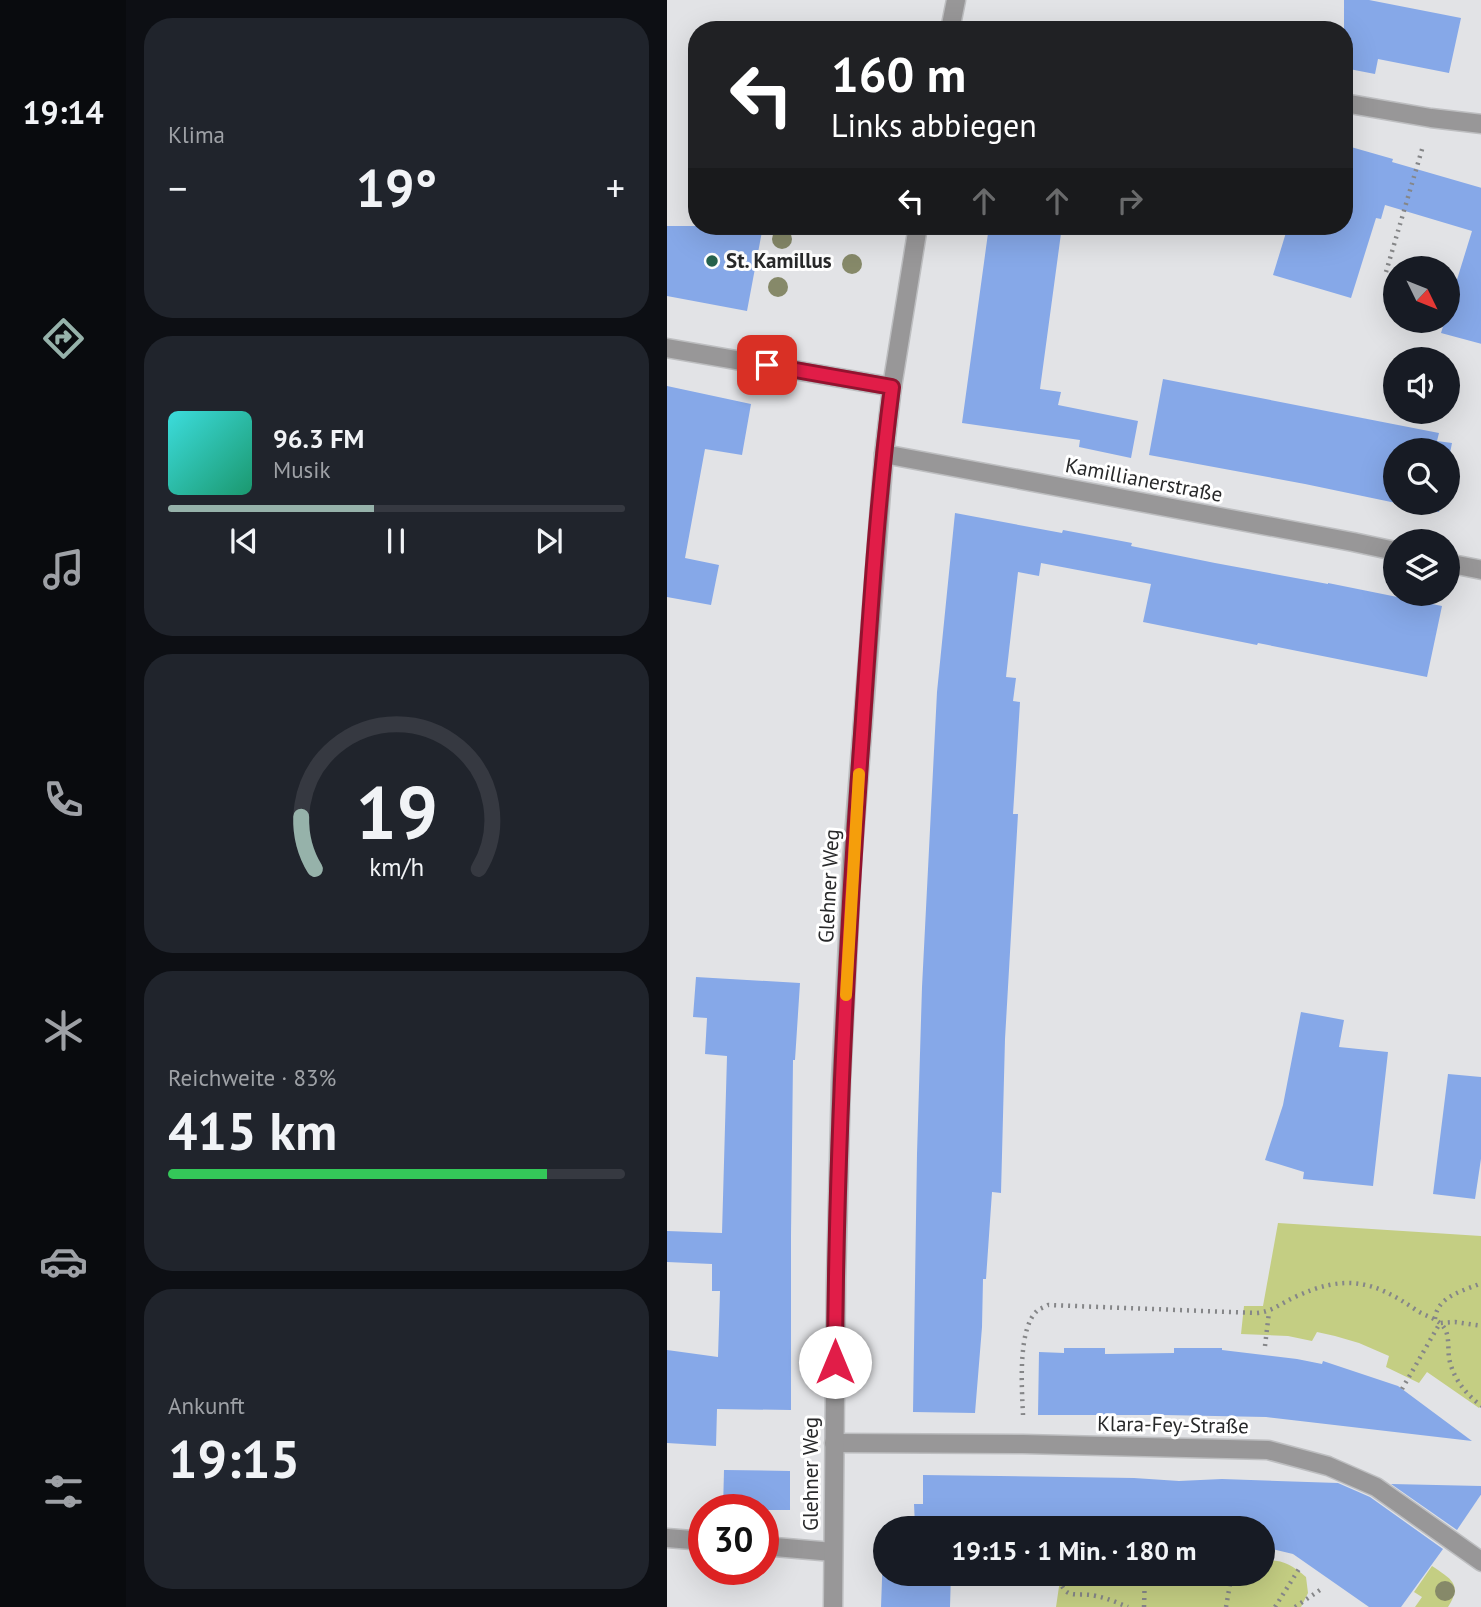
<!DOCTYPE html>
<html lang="de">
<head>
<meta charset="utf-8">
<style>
  body { margin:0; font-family:"PT Sans",sans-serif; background:#20242c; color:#f1f3f6; height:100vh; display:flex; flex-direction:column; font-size:26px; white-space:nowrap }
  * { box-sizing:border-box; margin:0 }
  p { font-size:23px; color:#9ea1a6 }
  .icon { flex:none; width:38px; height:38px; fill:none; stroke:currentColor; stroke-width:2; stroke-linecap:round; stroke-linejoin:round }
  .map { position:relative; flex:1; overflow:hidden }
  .drawer { display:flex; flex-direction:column; gap:18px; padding:18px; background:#0d0f14; width:541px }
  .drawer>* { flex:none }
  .guide { position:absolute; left:21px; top:21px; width:665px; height:214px; border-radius:28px; box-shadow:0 7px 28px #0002; background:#202124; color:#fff; overflow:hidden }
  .needle { width:46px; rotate:133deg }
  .controls { position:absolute; left:716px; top:256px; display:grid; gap:14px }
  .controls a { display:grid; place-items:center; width:77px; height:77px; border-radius:50%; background:#171b24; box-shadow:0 7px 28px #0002; font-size:35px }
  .speed { position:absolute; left:21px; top:1494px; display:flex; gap:14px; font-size:35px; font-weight:700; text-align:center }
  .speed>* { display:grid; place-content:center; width:91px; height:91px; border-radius:50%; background:#171b24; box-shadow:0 7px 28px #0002; line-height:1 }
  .speed .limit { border:10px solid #d22; background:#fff; color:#111 }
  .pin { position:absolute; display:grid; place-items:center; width:60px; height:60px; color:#fff; margin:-30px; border-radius:14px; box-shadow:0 4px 10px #0006 }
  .me { position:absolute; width:77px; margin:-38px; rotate:0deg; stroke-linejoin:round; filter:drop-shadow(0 0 5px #0008) }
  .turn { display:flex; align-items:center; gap:24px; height:147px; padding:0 28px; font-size:32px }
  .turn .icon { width:91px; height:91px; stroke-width:2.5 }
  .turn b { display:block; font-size:49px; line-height:60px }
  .lanes { display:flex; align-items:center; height:66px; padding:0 28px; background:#0003; justify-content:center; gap:35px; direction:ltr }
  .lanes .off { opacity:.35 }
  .big { font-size:52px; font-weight:800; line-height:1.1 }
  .drawer .card { flex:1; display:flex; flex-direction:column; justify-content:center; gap:10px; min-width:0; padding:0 24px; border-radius:28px; background:#20242c }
  .drawer .dial { align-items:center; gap:0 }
  .dial svg { height:182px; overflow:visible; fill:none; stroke:#363941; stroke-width:7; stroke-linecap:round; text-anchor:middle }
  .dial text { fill:#f1f3f6; stroke:none }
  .song { display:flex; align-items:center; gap:21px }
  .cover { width:84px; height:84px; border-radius:10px; background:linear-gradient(135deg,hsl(180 70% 55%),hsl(160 70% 35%)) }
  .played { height:7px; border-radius:4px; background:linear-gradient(90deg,#96b2aa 45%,#363941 45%) }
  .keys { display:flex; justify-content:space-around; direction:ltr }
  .heat { display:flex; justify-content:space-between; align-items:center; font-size:38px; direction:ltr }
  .charge { height:10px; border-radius:5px; background:linear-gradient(90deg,#34c759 83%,#363941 0) }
  .trip { position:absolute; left:206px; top:1516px; width:402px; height:70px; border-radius:35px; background:#171b24; box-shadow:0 7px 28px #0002; font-weight:800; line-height:70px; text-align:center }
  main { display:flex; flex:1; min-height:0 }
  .tabs { display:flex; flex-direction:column; width:126px; justify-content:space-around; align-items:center; background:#090b0e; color:#9ea1a6 }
  .tabs .icon { width:49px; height:49px }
  .tabs .active { color:#96b2aa }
  .tabs b { font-size:32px; color:#f1f3f6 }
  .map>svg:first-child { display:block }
  .green { fill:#c4ce83 }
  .building { fill:#86a8e8 }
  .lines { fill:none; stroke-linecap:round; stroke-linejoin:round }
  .lane-casing { stroke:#bdbec0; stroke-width:21 }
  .street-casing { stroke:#bdbec0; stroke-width:21 }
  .path { stroke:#858688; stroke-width:4.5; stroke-dasharray:2 5; stroke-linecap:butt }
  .lane { stroke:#989798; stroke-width:18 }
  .street { stroke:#989798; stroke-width:18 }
  .tree { fill:#868969 }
  .route-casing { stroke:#92132f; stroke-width:18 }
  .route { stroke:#e11d48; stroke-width:12 }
  .slow { stroke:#f59e0b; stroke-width:12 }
  .poi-dot { fill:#26624d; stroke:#fff; stroke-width:2.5 }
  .labels { text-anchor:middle; stroke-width:6; stroke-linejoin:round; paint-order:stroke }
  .poi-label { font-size:21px; font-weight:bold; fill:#28292a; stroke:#fff; text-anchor:start }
  .street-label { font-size:21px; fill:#28292a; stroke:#fff }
</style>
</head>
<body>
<main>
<nav class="tabs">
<b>19:14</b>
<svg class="icon active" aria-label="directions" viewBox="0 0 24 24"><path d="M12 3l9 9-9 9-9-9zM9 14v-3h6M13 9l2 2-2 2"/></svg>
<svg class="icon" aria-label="music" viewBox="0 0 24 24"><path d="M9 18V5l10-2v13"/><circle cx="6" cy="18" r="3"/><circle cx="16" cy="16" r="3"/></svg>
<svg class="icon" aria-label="phone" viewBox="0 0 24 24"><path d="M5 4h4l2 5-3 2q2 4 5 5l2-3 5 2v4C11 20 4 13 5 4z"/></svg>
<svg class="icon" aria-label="climate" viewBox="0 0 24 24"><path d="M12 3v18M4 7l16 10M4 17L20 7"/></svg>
<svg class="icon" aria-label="car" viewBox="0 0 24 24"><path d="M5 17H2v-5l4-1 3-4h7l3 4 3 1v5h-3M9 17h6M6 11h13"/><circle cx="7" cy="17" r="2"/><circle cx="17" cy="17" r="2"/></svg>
<svg class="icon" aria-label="filters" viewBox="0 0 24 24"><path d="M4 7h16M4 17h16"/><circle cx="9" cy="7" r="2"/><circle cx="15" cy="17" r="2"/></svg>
</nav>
<section class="drawer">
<div class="card"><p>Klima</p>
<div class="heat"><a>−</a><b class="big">19°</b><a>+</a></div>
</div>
<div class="card">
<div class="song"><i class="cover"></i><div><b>96.3 FM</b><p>Musik</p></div></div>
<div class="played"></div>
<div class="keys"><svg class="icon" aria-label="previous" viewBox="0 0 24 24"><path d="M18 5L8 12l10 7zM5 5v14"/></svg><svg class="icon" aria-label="pause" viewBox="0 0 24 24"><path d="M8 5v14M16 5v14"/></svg><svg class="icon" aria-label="next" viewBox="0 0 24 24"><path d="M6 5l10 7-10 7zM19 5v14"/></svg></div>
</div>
<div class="card dial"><svg viewBox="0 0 100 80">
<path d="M14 69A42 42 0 1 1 86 69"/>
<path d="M14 69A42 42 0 0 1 8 46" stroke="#96b2aa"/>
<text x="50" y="56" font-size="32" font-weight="700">19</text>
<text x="50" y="72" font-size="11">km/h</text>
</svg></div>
<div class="card"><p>Reichweite · 83%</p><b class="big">415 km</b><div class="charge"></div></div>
<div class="card"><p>Ankunft</p><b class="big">19:15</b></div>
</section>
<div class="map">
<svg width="815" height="1607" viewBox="0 0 815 1607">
  <rect width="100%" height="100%" fill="#e2e3e6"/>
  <g class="green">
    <path d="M611,1223L814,1236L815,1404L812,1408L760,1372L752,1383L719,1367L722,1356L692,1343L668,1336L650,1332L645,1341L621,1336L574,1334L577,1306H596Z"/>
    <path d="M597,1560C617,1560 624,1564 639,1577L641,1593L634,1607H389L394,1573H597Z"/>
    <path d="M765,1566C784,1579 796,1584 781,1607H748L755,1597L747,1592Z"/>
  </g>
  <g class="building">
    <path d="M677,0H702L794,18L782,73L711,59L708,74L677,68Z"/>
    <path d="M677,145L726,159L725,162L815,188V344L774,333L778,320H780V312L805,231L718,205L714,219L709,218L684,298L606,275L621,226H677Z"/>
    <path d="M0,226H96L80,311L0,296Z"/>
    <path d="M322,226H395L373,389L394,392L391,405L471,421L464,458L412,447L413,440L295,423Z"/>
    <path d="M496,379L772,433L770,441L785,443L780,468V450H728V502H774L772,512L638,484L482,455Z"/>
    <path d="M0,386L84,404L75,455L38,449L18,558L52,565L44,605L0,597Z"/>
    <path d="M288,513L395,533L396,530L465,543L464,546L548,563L661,584V583L775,606L760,677L591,643L590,645L476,622L484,584L374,563L372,576L351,572L339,677L349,678L346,701L353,702L346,814H351L338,1039L334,1193L325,1192L319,1279H316L315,1327L308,1413L246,1412L250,1154L255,987L270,692Z"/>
    <path d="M29,977L133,983L128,1060H126L124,1235V1410L50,1409L49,1446L0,1443V1350L51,1357L53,1291H45V1264L0,1262V1231L55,1233L60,1056L38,1054L40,1018L26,1017Z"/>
    <path d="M634,1012L677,1020L672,1047L721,1052L706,1186L636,1179L637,1172L598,1160L616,1105Z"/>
    <path d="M781,1074L815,1077V1152L808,1199L766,1194Z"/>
    <path d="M397,1348H438V1354L507,1353V1348H555V1350L630,1359L655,1364L656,1361L731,1386L805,1441L599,1417L497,1415H371L372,1352L397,1353Z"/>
    <path d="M57,1470L123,1471V1510H56Z"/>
    <path d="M256,1475L467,1478L512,1481L555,1479L671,1483L703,1497L776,1549L734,1607H702L626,1554L597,1547V1528H219V1573H284L283,1607H214L217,1525L248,1526L247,1504H256Z"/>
    <path d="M724,1484L815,1486V1493L790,1530Z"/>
  </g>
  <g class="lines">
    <defs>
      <path id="lane" d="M0,348L225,387"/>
      <g id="street">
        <path d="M283,30L289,0"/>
        <path d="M677,103L764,118L815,124"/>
        <path d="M217,454L686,542L728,551"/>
        <path d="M780,563L815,570"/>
        <path d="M167,1443L356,1444L601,1450L661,1466L709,1487L815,1562"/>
        <path d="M0,1538L37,1541"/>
        <path d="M96,1546L166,1552"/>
        <path d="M166,1607L169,1281L174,1080L185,862L217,454L225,387L251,226"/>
      </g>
    </defs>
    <use href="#lane" class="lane-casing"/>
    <use href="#street" class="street-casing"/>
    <g class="path">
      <path d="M719,272L756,146"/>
      <path d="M768,1319C770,1296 796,1291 815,1283"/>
      <path d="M598,1346L602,1312"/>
      <path d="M735,1389L773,1323L788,1322L815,1326"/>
      <path d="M356,1415C355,1390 350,1327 371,1310C372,1309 380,1306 381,1305L589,1313C605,1312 614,1303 628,1297C677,1274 706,1280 749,1310C759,1317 773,1318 779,1331C782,1339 781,1349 782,1358C786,1378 798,1394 815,1406"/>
      <path d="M391,1573C397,1603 408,1591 429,1596C440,1598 451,1603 461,1607"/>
      <path d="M477,1607L478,1573"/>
      <path d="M559,1607L565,1573"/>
      <path d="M608,1607L632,1569"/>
      <path d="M628,1607L653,1590"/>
    </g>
    <use href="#lane" class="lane"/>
    <use href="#street" class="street"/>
  </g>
  <g class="tree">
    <circle cx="115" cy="239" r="10"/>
    <circle cx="185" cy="264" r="10"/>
    <circle cx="111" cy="287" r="10"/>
    <circle cx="94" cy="346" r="10"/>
    <circle cx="778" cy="1591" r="10"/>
  </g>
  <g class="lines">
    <defs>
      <path id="route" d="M100,365L225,387C210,502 203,618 195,734C180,943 169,1152 168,1362"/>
    </defs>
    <use href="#route" class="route-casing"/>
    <use href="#route" class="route"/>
    <path class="slow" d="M179,995L192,774"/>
  </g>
  <circle class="poi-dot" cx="45" cy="261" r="7"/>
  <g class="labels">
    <g class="poi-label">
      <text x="59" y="268">St. Kamillus</text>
    </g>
    <g class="street-label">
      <text transform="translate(477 480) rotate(11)" y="7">Kamillianerstraße</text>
      <text transform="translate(162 886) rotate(-87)" y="7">Glehner Weg</text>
      <text transform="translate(506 1425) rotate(1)" y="7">Klara-Fey-Straße</text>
      <text transform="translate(144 1474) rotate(-90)" y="7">Glehner Weg</text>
    </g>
  </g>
</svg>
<div class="controls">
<a><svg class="needle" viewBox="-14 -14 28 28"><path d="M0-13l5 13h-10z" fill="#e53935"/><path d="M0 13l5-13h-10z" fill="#9ea1a6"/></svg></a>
<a><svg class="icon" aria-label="sound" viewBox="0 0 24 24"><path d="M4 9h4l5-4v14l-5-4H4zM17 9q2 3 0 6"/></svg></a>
<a><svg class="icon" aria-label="search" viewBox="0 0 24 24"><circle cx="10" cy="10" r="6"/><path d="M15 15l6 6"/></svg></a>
<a><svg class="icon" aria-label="layers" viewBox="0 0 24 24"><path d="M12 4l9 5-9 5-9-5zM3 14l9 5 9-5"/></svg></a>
</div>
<div class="speed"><div class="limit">30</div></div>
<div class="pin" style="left:100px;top:365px;background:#d93025"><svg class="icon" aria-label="arrive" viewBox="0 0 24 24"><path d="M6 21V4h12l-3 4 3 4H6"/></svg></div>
<svg class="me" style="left:168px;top:1362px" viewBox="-20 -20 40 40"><circle r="19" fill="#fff"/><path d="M0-13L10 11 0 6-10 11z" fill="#e11d48"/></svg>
<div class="trip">19:15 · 1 Min. · 180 m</div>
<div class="guide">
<div class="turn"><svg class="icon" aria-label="left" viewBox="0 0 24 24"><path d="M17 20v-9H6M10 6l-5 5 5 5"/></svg><div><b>160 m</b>Links abbiegen</div></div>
<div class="lanes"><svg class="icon" aria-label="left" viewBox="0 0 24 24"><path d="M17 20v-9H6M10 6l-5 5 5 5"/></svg><svg class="icon off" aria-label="ahead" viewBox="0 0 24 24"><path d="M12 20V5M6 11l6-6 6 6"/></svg><svg class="icon off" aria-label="ahead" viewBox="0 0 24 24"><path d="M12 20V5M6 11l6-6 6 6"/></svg><svg class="icon off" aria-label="right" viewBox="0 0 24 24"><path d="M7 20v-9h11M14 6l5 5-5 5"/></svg></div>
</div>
</div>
</main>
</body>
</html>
